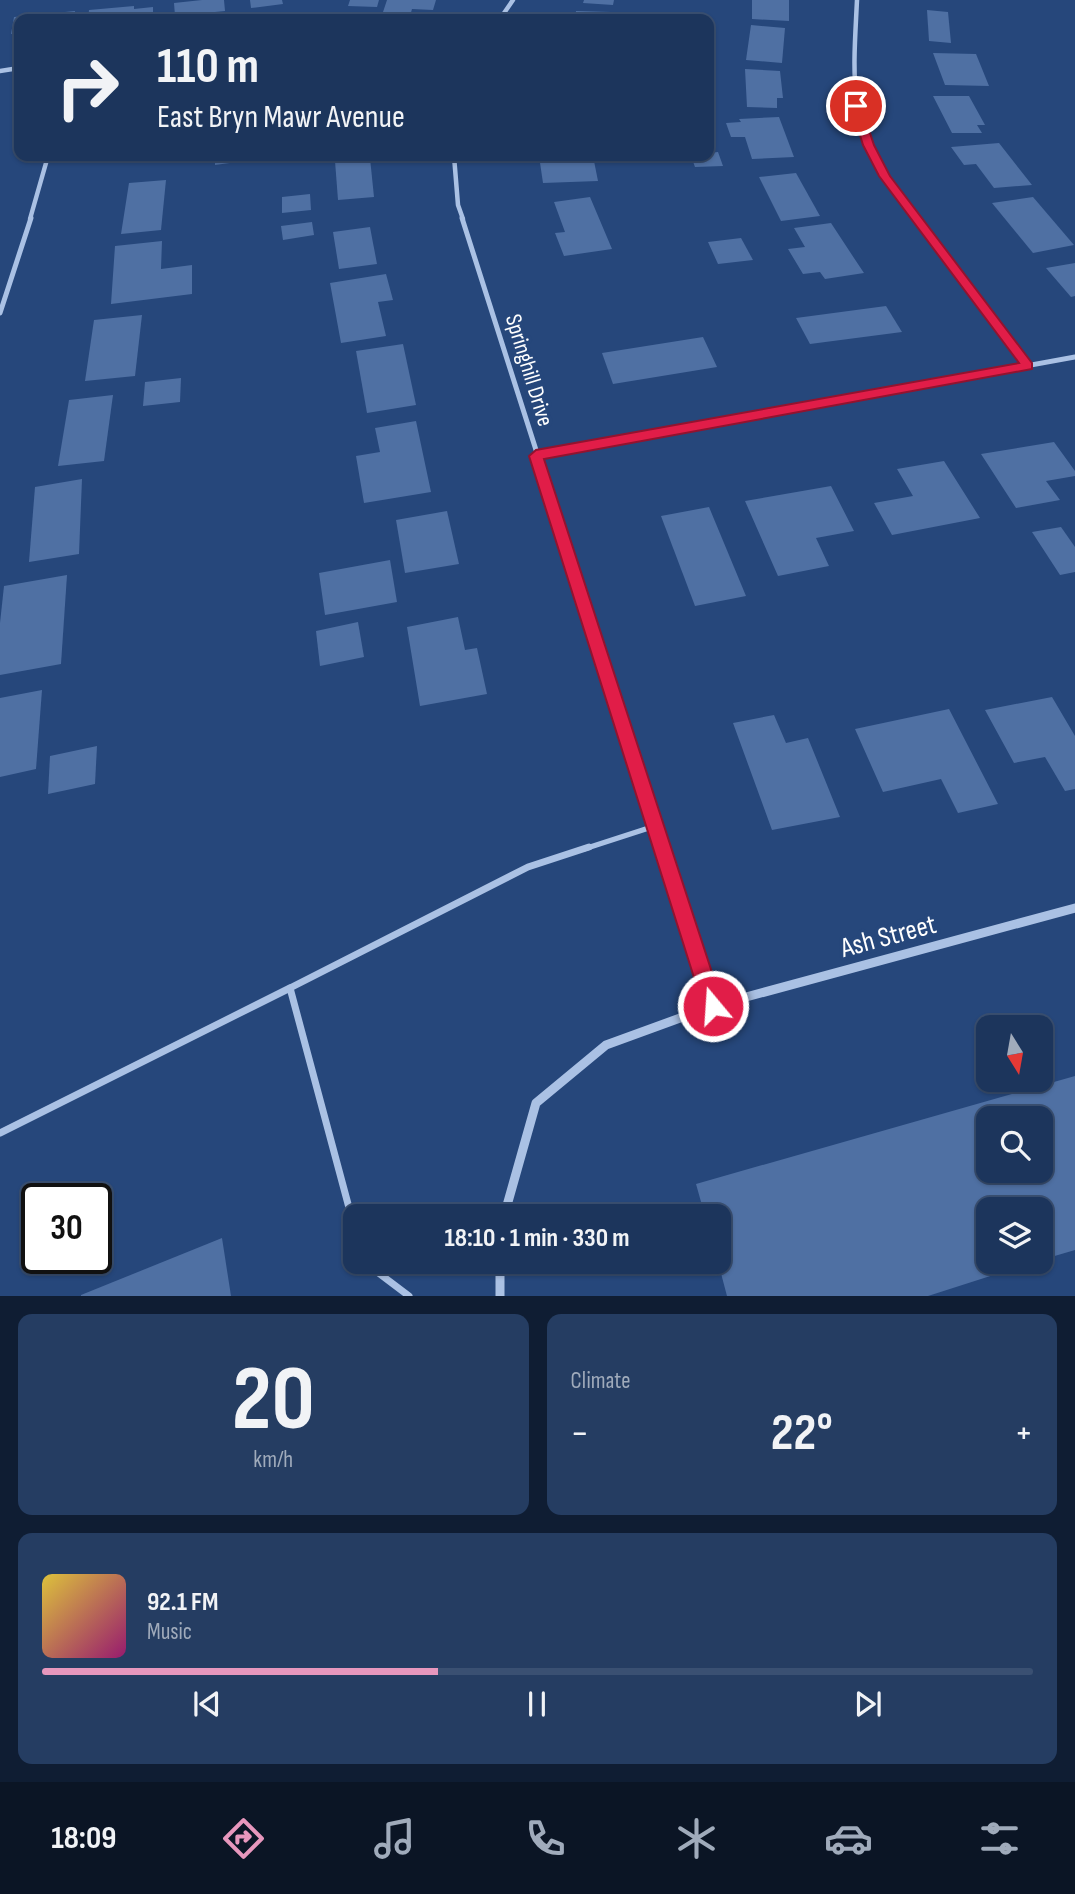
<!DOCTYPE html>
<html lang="en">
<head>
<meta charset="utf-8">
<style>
  body { margin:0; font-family:"Sofia Sans Condensed",sans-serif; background:#253d62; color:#f1f3f6; height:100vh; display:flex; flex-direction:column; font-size:26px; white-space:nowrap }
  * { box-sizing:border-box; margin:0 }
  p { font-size:23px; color:#a0abbb }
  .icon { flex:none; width:38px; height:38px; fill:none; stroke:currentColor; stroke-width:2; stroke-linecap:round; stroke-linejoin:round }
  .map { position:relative; height:1296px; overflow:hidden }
  .drawer { display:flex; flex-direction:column; gap:18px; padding:18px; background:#0f1d33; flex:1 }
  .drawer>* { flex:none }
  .banner { position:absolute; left:14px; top:14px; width:700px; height:147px; border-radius:14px; box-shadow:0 2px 5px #0004,0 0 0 2px #3a5072; background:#1c355c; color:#f1f3f6; overflow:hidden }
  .needle { width:46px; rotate:169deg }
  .tools { position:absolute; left:976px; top:1015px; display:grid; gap:14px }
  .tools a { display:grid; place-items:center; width:77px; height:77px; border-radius:14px; background:#1c355c; box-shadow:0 2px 5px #0004,0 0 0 2px #3a5072; font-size:35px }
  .speed { position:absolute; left:21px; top:1183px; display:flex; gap:14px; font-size:35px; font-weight:700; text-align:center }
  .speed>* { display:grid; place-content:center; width:91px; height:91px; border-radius:50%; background:#1c355c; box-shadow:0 2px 5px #0004,0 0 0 2px #3a5072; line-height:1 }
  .speed .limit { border:4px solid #111; border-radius:10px; background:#fff; color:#111 }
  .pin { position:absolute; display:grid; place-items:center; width:60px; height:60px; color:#fff; margin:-30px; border:4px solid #fff; border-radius:50%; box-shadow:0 2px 7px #0007 }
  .me { position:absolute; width:77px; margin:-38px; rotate:342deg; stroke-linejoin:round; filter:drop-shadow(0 0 5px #0008) }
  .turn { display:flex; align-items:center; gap:24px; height:147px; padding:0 28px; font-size:32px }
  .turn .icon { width:91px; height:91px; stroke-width:2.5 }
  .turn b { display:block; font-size:49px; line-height:60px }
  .big { font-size:52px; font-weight:700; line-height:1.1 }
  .drawer .widget { flex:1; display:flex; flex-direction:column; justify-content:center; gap:10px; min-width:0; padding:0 24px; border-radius:14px; background:#253d62 }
  .drawer .dial { align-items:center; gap:0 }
  .dial b { font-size:91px; line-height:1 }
  .song { display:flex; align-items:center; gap:21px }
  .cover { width:84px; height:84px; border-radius:10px; background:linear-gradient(135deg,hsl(50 70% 55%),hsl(320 70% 35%)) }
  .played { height:7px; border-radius:4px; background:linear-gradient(90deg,#e797bd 40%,#3a5072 40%) }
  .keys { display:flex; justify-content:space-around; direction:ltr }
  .heat { display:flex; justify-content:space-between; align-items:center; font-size:38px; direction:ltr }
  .drawer .tiles { flex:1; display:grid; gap:18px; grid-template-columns:1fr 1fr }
  .widget:last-child { grid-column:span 2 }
  .trip { position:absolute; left:343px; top:1204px; width:388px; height:70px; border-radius:14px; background:#1c355c; box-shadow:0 2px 5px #0004,0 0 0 2px #3a5072; font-weight:700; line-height:70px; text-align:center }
  .dock { display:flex; height:112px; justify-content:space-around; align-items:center; background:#0b1525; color:#a0abbb }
  .dock .icon { width:49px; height:49px }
  .dock .active { color:#e797bd }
  .dock b { font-size:32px; color:#f1f3f6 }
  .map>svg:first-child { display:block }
  .building { fill:#4f70a3; fill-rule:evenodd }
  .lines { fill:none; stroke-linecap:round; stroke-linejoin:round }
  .service-far1 { stroke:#aac1e4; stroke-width:5 }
  .service { stroke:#aac1e4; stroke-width:7 }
  .minor-far3 { stroke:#aac1e4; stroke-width:4.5 }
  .minor-far2 { stroke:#aac1e4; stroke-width:5 }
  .minor-far1 { stroke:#aac1e4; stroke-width:7 }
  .minor { stroke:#aac1e4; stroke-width:9 }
  .route { fill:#e11d48; stroke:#92132f; stroke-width:2 }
  .labels { text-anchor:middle; stroke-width:7; stroke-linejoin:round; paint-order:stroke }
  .street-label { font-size:23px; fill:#fff; stroke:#26477b }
  .near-street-label { font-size:28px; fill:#fff; stroke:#26477b }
</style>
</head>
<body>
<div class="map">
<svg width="1075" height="1296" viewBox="0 0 1075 1296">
  <rect width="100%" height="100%" fill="#26477b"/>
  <g class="building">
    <path d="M202,0H224L225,11L175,16L174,3Z"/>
    <path d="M250,0H282L283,4L251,8Z"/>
    <path d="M350,0H379L377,7L348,6Z"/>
    <path d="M387,0H436L433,10L412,9L410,16L382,15Z"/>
    <path d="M584,0H614L613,5L583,3Z"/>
    <path d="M752,0H789V21L752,19Z"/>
    <path d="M134,6V9L153,7V18L88,19L89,10Z"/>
    <path d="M927,10L948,12L951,43L929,41Z"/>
    <path d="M75,11L74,19H19V33L11,34L14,17Z"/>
    <path d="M576,11L611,12V19H575Z"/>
    <path d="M751,25L785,28L782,63L746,60Z"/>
    <path d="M933,53L976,54L989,86L945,85Z"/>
    <path d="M745,69L780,71L783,98H777V108L747,107Z"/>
    <path d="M933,96H969L985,125H977L982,133H952Z"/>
    <path d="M779,117L794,157L752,159L745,137H731L726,123L741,122L739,119Z"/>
    <path d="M999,143L1032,185L994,188L976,164L964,165L951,147Z"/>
    <path d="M718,152L723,166L695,167L691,156H709V153Z"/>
    <path d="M215,156H243L244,161L215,165Z"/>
    <path d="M539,156H593L598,181L543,183Z"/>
    <path d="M370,158L374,197L338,200L335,161Z"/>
    <path d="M796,173L820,216L781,221L759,177Z"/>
    <path d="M166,180L161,230L121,234L129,183Z"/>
    <path d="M310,194L311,210L282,213V197Z"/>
    <path d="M590,197L612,249L564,256L555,233L565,232L554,202Z"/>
    <path d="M1033,197L1074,245L1033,253L992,203Z"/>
    <path d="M312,222L314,235L283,240L281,226Z"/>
    <path d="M831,223L852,255L864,273L825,279L820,272L803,274L788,249L805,247L794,228Z"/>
    <path d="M370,227L377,264L339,269L333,232Z"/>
    <path d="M741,238L753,260L718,264L708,242Z"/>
    <path d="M162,241L161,269L192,265V294L111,304L115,246Z"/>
    <path d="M1075,263V296L1071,297L1046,268Z"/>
    <path d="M386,274L393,300L378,302L386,336L341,343L330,283Z"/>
    <path d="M886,306L902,332L810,344L796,318Z"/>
    <path d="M142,315L135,376L85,381L94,320Z"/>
    <path d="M703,337L717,367L613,384L602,353Z"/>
    <path d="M403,344L416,405L367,413L356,351Z"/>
    <path d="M181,378L180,402L143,406L145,382Z"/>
    <path d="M113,395L104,461L58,466L69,400Z"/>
    <path d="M416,421L431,492L364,503L356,456L380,452L375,428Z"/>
    <path d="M1054,442L1075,471V476L1046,481L1060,500L1016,508L981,454Z"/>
    <path d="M944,461L980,518L892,535L874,503L913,496L897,469Z"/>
    <path d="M82,479L79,554L29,562L35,487Z"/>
    <path d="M831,486L854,531L816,538L829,566L778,576L745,501Z"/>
    <path d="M709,507L746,596L695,606L661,516Z"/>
    <path d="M447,511L459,564L405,573L396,520Z"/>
    <path d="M1061,527L1075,547V572L1060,575L1032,532Z"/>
    <path d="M390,560L397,602L325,615L319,573Z"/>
    <path d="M67,575L61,664L0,675V623L4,586Z"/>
    <path d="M458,617L465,650L477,648L487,694L420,706L407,627Z"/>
    <path d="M358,622L364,657L320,666L316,631Z"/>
    <path d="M42,690L36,769L0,777V698Z"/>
    <path d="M1052,697L1075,736V789L1065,791L1045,757L1014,763L985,710Z"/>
    <path d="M949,709L998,804L958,813L941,779L883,792L855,729Z"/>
    <path d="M774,715L786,743L808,738L840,817L772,830L733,723Z"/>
    <path d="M97,746L95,784L48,794L50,756Z"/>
    <path d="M1075,1076V1250L1041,1260V1209H989V1262H1034L928,1296H727L718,1262L719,1216H705L696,1184ZM989,1118H1041V1171H989Z"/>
    <path d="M222,1238L231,1296H81V1295Z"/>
  </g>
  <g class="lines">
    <path class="service-far1" d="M584,849L655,826"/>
    <g class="service">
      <path d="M0,1133L290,988"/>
      <path d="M355,1230L290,988L528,867L589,847"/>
      <path d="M364,1262L409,1296"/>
    </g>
    <g class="minor-far3">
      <path d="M857,0C854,65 847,118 885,176C895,191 907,205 918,219"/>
      <path d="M500,19L513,0"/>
      <path d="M0,71L19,68"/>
      <path d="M454,156L458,205L463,219"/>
      <path d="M30,219L48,156"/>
    </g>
    <g class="minor-far2">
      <path d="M462,218L551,497"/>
      <path d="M916,218L1028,366"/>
      <path d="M0,313L31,218"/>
      <path d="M536,455L1075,357"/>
    </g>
    <path class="minor-far1" d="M550,495L663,849"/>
    <g class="minor">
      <path d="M662,847L713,1006"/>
      <path d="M504,1216L536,1103L606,1045L713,1006L1075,908"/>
      <path d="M500,1262V1296"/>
    </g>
  </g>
  <path class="route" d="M856,103L861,106L874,145L890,176L1032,363V369L544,459L723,1006L720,1013L713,1016L706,1013L703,1006L529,456L536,450L1019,363L879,176L863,145L851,106Z"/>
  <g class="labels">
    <g class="street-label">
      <text transform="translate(530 370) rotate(73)" y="8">Springhill Drive</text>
    </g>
    <g class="near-street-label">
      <text transform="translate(888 935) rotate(-15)" y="10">Ash Street</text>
    </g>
  </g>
</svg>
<div class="tools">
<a><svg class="needle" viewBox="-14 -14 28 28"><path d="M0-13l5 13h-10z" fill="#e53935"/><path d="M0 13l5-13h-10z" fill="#a0abbb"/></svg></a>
<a><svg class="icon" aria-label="search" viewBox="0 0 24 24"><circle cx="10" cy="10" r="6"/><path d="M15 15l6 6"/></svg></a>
<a><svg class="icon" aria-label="layers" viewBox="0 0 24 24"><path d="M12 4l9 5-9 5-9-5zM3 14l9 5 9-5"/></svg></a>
</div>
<div class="speed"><div class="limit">30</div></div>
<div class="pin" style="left:856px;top:106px;background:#d93025"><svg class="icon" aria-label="arrive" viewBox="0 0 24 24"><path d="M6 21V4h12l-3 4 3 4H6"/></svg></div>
<svg class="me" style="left:713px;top:1006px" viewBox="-20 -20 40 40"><circle r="17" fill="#e11d48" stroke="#fff" stroke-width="3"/><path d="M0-11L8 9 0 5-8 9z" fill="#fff"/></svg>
<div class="trip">18:10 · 1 min · 330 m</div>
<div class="banner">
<div class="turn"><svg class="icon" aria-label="right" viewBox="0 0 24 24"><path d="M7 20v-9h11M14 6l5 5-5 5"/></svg><div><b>110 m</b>East Bryn Mawr Avenue</div></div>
</div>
</div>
<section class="drawer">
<div class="tiles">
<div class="widget dial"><b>20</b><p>km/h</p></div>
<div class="widget"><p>Climate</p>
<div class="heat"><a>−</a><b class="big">22°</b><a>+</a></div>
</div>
<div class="widget">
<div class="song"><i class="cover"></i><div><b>92.1 FM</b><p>Music</p></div></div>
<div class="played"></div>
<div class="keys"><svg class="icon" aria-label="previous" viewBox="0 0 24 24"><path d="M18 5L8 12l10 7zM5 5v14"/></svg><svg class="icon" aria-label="pause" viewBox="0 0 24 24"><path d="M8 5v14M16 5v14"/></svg><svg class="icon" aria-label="next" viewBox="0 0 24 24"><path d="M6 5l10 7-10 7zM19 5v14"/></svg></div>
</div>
</div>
</section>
<nav class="dock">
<b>18:09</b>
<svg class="icon active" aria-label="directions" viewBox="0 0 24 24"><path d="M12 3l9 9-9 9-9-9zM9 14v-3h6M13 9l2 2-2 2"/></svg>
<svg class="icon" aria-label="music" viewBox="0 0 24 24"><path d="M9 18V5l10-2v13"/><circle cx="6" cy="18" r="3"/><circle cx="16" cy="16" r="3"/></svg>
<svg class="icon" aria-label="phone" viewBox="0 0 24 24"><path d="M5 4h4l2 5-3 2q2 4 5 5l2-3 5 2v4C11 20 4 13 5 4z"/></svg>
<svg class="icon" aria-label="climate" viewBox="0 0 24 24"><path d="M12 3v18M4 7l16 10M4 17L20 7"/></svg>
<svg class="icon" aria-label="car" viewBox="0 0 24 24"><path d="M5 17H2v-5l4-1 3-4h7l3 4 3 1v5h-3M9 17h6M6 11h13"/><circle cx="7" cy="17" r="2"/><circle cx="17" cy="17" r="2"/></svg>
<svg class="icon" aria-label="filters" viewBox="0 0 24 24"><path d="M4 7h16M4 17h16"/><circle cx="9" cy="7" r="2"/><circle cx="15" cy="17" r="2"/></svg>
</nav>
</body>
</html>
